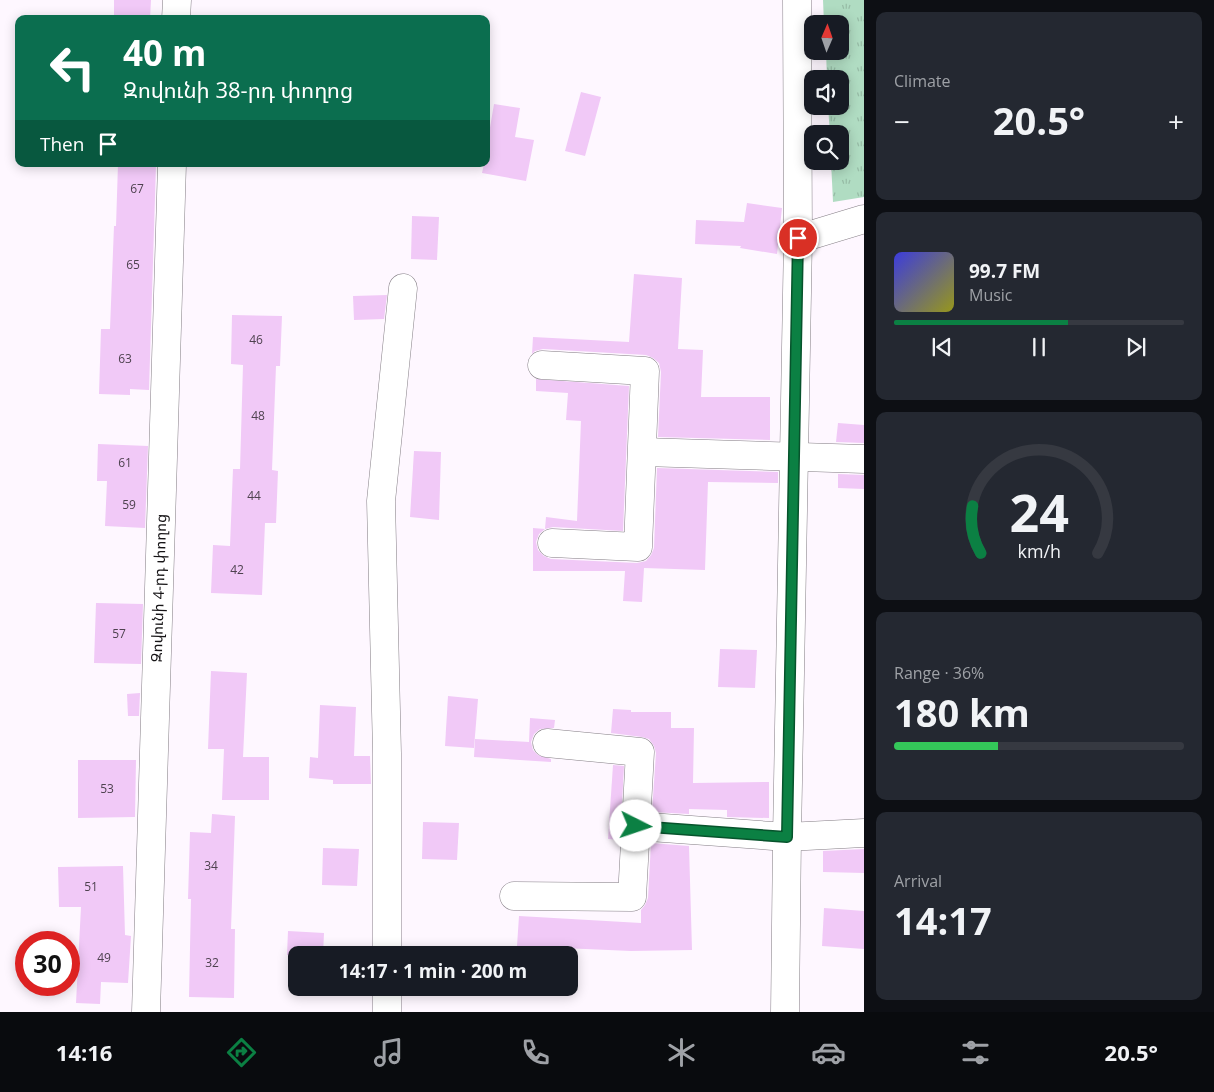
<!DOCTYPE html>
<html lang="en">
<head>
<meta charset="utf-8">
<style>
  body { margin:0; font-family:"Open Sans","Noto Sans Armenian",sans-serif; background:#242831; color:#f1f3f6; height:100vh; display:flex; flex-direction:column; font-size:19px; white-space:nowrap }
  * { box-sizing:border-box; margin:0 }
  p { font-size:16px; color:#9ea1a6 }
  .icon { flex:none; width:28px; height:28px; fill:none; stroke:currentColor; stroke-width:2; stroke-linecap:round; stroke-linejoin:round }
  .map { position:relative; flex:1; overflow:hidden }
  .panel { display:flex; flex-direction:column; gap:12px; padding:12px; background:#0d0f14; width:350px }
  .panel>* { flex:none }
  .guide { position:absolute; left:15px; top:15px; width:475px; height:152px; border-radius:10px; box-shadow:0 2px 12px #0003; background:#0b6e4f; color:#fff; overflow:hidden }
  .needle { width:32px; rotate:2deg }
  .controls { position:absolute; left:804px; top:15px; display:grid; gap:10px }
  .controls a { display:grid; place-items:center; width:45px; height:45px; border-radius:10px; background:#171b24; box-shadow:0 2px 12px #0003; font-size:25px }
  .speed { position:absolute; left:15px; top:931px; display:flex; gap:10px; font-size:25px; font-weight:700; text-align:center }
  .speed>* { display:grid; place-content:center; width:65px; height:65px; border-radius:50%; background:#171b24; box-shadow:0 2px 12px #0003; line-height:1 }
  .speed .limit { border:8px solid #d22; background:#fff; color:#111 }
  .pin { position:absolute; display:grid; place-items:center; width:42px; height:42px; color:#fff; margin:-21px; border:2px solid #fff; border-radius:50%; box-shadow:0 1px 5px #0007 }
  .me { position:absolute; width:55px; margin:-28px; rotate:94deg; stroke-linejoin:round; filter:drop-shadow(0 0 4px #0008) }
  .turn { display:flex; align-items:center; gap:18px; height:105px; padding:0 25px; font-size:22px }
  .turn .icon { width:65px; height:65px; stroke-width:2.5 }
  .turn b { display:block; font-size:35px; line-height:42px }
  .then { display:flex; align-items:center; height:48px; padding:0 25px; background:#0003; gap:10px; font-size:19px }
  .big { font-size:38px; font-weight:700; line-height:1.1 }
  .panel .widget { flex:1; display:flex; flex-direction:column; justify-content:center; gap:8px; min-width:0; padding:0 18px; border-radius:10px; background:#242831 }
  .panel .dial { align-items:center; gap:0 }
  .dial svg { height:130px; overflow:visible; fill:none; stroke:#363941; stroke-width:7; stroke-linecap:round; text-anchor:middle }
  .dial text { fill:#f1f3f6; stroke:none }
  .song { display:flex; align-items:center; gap:15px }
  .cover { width:60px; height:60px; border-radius:8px; background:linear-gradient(135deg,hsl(240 70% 55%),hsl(60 70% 35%)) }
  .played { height:5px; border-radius:2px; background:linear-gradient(90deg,#0b8043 60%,#363941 60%) }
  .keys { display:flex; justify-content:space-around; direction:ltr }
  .heat { display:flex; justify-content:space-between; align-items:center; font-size:28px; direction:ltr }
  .charge { height:8px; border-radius:4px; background:linear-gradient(90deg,#34c759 36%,#363941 0) }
  .trip { position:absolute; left:288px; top:946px; width:290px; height:50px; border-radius:10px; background:#171b24; box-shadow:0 2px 12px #0003; font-weight:700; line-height:50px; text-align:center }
  .dock { display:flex; height:80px; justify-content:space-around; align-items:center; background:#090b0e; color:#9ea1a6 }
  .dock .icon { width:35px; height:35px }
  .dock .selected { color:#0b8043 }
  .dock b { font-size:22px; color:#f1f3f6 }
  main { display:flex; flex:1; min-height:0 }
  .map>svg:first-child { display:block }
  .park { fill:url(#park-tufts) }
  .building { fill:#f1c9f7 }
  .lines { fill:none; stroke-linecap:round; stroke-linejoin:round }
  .minor-casing { stroke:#847e85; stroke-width:29 }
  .tertiary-casing { stroke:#847e85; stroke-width:29 }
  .minor { stroke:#fff; stroke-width:28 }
  .tertiary { stroke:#fff; stroke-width:28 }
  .route-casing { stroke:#07532c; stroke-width:12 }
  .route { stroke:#0b8043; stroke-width:9 }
  .labels { text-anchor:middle; stroke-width:5; stroke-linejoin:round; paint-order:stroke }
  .number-label { font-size:12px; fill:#4e424f }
  .street-label { font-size:15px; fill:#171517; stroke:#fef7ff }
</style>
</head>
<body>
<main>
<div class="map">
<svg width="864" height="1012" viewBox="0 0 864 1012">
  <defs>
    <pattern id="park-tufts" width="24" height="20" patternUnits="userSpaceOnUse" patternTransform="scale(1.25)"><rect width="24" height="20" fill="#b0dcc2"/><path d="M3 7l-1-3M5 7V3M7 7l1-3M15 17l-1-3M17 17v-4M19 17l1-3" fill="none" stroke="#97bca6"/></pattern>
  </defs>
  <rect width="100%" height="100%" fill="#fef7ff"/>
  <path class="park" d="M823,0H864V197L833,202L831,161H840V134H830L828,106H840V79H827L826,51H840V24H824Z"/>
  <g class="building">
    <path d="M114,0H151L150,19H114Z"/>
    <path d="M581,92L601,97L585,156L565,151Z"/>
    <path d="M494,104L520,108L515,137L534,140L526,181L482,173L484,164H486V151Z"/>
    <path d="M118,164L156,165L149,390L130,389V395L99,394L101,329H110L114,226H116Z"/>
    <path d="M747,203L782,208L777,254L740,248L741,246L695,244L696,220L744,222Z"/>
    <path d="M412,216L439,217L437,260L411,259Z"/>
    <path d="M634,274L682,278L678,349L703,350L701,397H770V440L658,437L661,372L659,363L653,358L646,355L543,349L535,351L532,354L533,337L629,342Z"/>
    <path d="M387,295L384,319L354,320L353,296Z"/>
    <path d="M232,315L282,316L280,366H276L272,470L278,471L276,523H265L262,595L211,593L213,545L230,546L233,469H240L243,365L231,364Z"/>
    <path d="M536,379L629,386L623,531L553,527L545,529L539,534L536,542L538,550L544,556L551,559L637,563L646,561L651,555L654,548L657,468L778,472V483L708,482L705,570L644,568L642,602L623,601L625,571H533V528L545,529L546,517L577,521L581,421L566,420L568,393L536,391Z"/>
    <path d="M838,423L864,425V443L836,442Z"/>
    <path d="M98,444L148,446L145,528L105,526L107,481H97Z"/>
    <path d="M414,451L441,452L439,520L410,517Z"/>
    <path d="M838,474L864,475V489L838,488Z"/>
    <path d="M96,603L143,604L141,664L94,663Z"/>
    <path d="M720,649L757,650L755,688L718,687Z"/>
    <path d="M211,671L247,673L243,757H269V800H222L224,749H208Z"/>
    <path d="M140,693L139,716H128L127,694Z"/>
    <path d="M448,696L478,699L474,748L445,746Z"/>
    <path d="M320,705L356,707L354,756H370L371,784H333V780L309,778L310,757L318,758Z"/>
    <path d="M613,709L631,710V712H671V728H694L693,783L769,782V818L727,817V810L689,809V814L652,812L656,753L654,746L649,739L642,737L611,733Z"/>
    <path d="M530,718L555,720L554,728L540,729L534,734L531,742L533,750L538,755L551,759V762L474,757L475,739L529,742Z"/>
    <path d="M78,760H136L135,817L78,818Z"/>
    <path d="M613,765L624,766L620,840L608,839Z"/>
    <path d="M212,814L235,816L231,929H235L234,998L189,997L191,899H188L190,832L211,833Z"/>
    <path d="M423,822L459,823L457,860L422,859Z"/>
    <path d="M651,843L689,846L692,950L631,951L517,946L519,916L641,923V910L645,905L648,898Z"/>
    <path d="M323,848L359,849L357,886L322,885Z"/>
    <path d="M864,849V873L823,872V851Z"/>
    <path d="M123,866L125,935L131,936L128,983L101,982L100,1004L76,1003L81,907H59L58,867Z"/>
    <path d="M824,908L864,911V949L822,946Z"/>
    <path d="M288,931L324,933L323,955H287Z"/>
  </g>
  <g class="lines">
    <defs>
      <g id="minor">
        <path d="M797,0L798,239"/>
        <path d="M542,365L645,371L638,547L552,543"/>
        <path d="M643,452L864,459"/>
        <path d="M636,826L787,837L864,833"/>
        <path d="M514,896L632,897L640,752L547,743"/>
        <path d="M387,955V753L381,501L403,288"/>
        <path d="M387,988V1012"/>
      </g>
      <g id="tertiary">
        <path d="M176,19L177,0"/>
        <path id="s1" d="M146,1012L172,164"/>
        <path d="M785,1012L787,837L798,239L864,219"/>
      </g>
    </defs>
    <use href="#minor" class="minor-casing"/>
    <use href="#tertiary" class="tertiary-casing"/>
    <use href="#minor" class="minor"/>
    <use href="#tertiary" class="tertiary"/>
  </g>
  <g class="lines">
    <defs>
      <path id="route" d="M636,826L787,837L798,238"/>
    </defs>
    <use href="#route" class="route-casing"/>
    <use href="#route" class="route"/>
  </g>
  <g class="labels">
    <g class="number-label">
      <text x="137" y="193">67</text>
      <text x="133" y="269">65</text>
      <text x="256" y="344">46</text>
      <text x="125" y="363">63</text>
      <text x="258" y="420">48</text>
      <text x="125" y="467">61</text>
      <text x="254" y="500">44</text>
      <text x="129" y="509">59</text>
      <text x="237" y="574">42</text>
      <text x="119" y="638">57</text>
      <text x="107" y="793">53</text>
      <text x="211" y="870">34</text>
      <text x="91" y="891">51</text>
      <text x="104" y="962">49</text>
      <text x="212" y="967">32</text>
    </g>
    <g class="street-label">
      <text dy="5" stroke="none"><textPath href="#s1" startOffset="424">Զովունի 4-րդ փողոց</textPath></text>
    </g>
  </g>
</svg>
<div class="controls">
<a><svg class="needle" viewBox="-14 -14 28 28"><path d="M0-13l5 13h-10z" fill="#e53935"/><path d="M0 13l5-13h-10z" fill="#9ea1a6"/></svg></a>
<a><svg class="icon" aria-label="sound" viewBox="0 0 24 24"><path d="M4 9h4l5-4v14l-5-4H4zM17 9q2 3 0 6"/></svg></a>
<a><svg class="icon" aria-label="search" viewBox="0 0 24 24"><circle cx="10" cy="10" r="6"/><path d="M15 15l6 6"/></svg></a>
</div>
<div class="speed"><div class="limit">30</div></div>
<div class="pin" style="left:798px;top:238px;background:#d93025"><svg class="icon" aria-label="arrive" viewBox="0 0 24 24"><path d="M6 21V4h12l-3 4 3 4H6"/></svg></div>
<svg class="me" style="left:636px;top:826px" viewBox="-20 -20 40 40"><circle r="19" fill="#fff"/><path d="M0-13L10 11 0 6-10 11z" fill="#0b8043"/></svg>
<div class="trip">14:17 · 1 min · 200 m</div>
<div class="guide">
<div class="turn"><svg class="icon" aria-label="left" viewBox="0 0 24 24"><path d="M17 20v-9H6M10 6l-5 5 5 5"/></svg><div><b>40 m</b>Զովունի 38-րդ փողոց</div></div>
<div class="then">Then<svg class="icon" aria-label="arrive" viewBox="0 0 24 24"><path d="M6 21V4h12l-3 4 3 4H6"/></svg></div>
</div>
</div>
<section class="panel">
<div class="widget"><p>Climate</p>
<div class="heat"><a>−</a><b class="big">20.5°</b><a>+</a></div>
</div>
<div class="widget">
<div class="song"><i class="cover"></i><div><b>99.7 FM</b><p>Music</p></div></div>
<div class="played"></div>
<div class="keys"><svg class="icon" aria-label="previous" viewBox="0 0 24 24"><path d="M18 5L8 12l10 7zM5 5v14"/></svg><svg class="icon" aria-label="pause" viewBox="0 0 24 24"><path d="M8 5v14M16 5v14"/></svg><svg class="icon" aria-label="next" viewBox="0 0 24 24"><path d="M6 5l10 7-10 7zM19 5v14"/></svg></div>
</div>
<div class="widget dial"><svg viewBox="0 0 100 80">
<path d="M14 69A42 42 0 1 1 86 69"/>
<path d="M14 69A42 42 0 0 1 9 40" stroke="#0b8043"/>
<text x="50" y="56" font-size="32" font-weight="700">24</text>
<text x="50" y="72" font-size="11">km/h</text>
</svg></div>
<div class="widget"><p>Range · 36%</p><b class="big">180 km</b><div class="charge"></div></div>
<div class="widget"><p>Arrival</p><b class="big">14:17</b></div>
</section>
</main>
<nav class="dock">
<b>14:16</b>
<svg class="icon selected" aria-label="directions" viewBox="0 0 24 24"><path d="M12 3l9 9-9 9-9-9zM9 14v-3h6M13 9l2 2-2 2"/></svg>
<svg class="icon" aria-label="music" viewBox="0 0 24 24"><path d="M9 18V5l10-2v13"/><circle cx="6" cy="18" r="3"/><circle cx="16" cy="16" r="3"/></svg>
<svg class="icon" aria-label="phone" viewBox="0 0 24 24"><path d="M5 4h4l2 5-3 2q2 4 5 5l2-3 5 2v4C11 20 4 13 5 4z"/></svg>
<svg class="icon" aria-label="climate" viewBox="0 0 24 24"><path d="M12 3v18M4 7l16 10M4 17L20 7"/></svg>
<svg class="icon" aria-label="car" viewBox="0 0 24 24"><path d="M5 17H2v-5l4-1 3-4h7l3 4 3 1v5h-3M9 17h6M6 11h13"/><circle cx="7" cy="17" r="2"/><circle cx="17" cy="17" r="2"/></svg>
<svg class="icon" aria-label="filters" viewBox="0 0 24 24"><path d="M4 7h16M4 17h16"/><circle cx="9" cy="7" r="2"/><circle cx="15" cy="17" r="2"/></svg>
<b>20.5°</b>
</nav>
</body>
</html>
